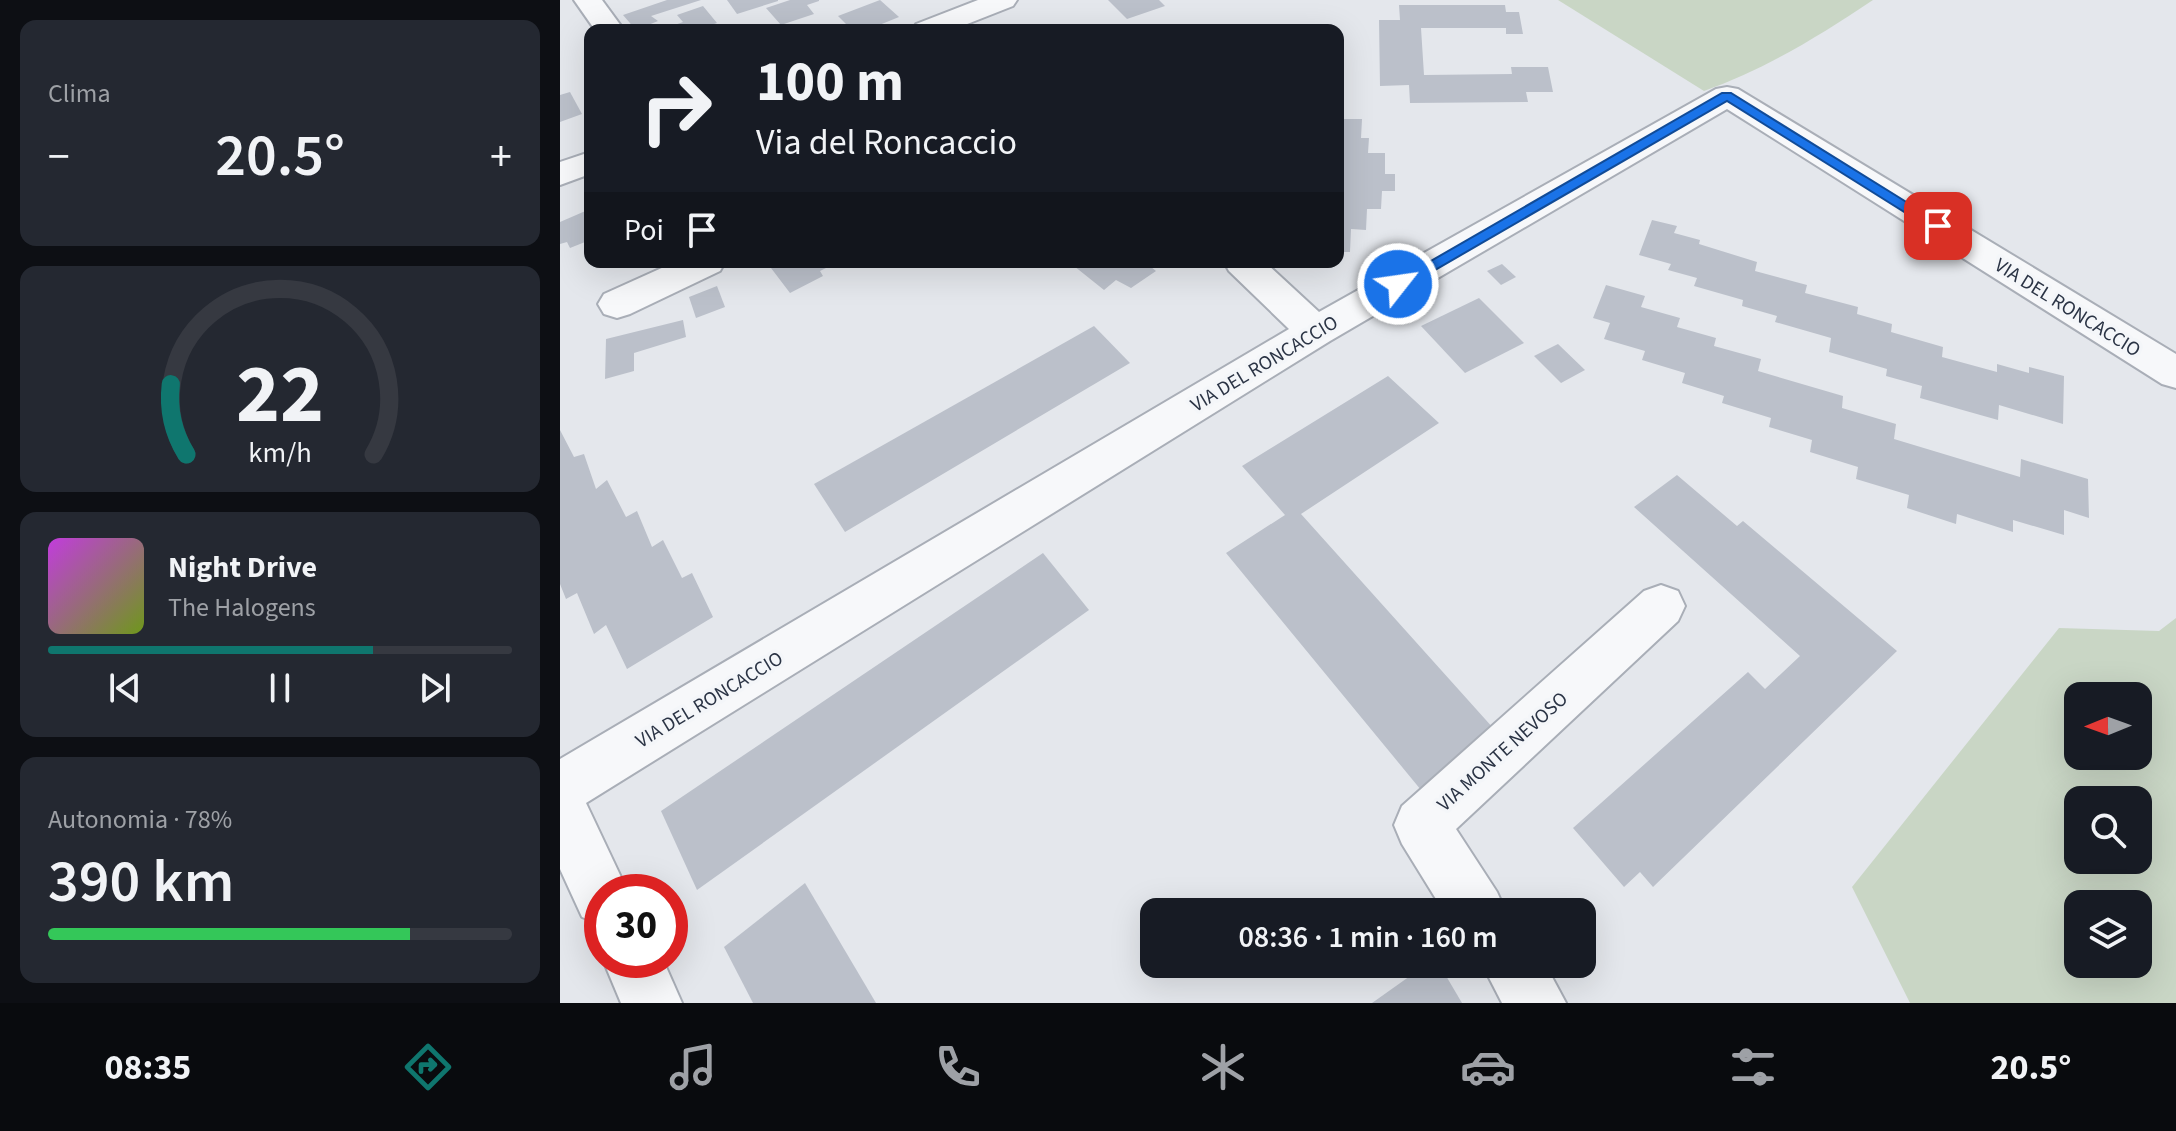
<!DOCTYPE html>
<html lang="it">
<head>
<meta charset="utf-8">
<style>
  body { margin:0; font-family:"Source Sans 3",sans-serif; background:#242831; color:#f1f3f6; height:100vh; display:flex; flex-direction:column; font-size:30px; white-space:nowrap }
  * { box-sizing:border-box; margin:0 }
  p { font-size:26px; color:#9ea1a6 }
  .icon { flex:none; width:44px; height:44px; fill:none; stroke:currentColor; stroke-width:2; stroke-linecap:round; stroke-linejoin:round }
  .map { position:relative; flex:1; overflow:hidden }
  .sheet { display:flex; flex-direction:column; gap:20px; padding:20px; background:#0d0f14; width:560px }
  .sheet>* { flex:none }
  .guide { position:absolute; left:24px; top:24px; width:760px; height:244px; border-radius:16px; box-shadow:0 8px 32px #0002; background:#171b24; color:#f1f3f6; overflow:hidden }
  .needle { width:52px; rotate:269deg }
  .fabs { position:absolute; left:1504px; top:682px; display:grid; gap:16px }
  .fabs a { display:grid; place-items:center; width:88px; height:88px; border-radius:16px; background:#171b24; box-shadow:0 8px 32px #0002; font-size:40px }
  .speed { position:absolute; left:24px; top:874px; display:flex; gap:16px; font-size:40px; font-weight:700; text-align:center }
  .speed>* { display:grid; place-content:center; width:104px; height:104px; border-radius:50%; background:#171b24; box-shadow:0 8px 32px #0002; line-height:1 }
  .speed .limit { border:12px solid #d22; background:#fff; color:#111 }
  .pin { position:absolute; display:grid; place-items:center; width:68px; height:68px; color:#fff; margin:-34px; border-radius:16px; box-shadow:0 4px 12px #0006 }
  .me { position:absolute; width:88px; margin:-44px; rotate:60deg; stroke-linejoin:round; filter:drop-shadow(0 0 6px #0008) }
  .turn { display:flex; align-items:center; gap:28px; height:168px; padding:0 40px; font-size:36px }
  .turn .icon { width:104px; height:104px; stroke-width:2.5 }
  .turn b { display:block; font-size:56px; line-height:68px }
  .then { display:flex; align-items:center; height:76px; padding:0 40px; background:#0003; gap:16px; font-size:30px }
  .big { font-size:60px; font-weight:600; line-height:1.1 }
  .sheet .widget { flex:1; display:flex; flex-direction:column; justify-content:center; gap:12px; min-width:0; padding:0 28px; border-radius:16px; background:#242831 }
  .sheet .dial { align-items:center; gap:0 }
  .dial svg { height:208px; overflow:visible; fill:none; stroke:#363941; stroke-width:7; stroke-linecap:round; text-anchor:middle }
  .dial text { fill:#f1f3f6; stroke:none }
  .song { display:flex; align-items:center; gap:24px }
  .cover { width:96px; height:96px; border-radius:12px; background:linear-gradient(135deg,hsl(290 70% 55%),hsl(80 70% 35%)) }
  .played { height:8px; border-radius:4px; background:linear-gradient(90deg,#0f766e 70%,#363941 70%) }
  .keys { display:flex; justify-content:space-around; direction:ltr }
  .heat { display:flex; justify-content:space-between; align-items:center; font-size:44px; direction:ltr }
  .charge { height:12px; border-radius:6px; background:linear-gradient(90deg,#34c759 78%,#363941 0) }
  .trip { position:absolute; left:580px; top:898px; width:456px; height:80px; border-radius:16px; background:#171b24; box-shadow:0 8px 32px #0002; font-weight:600; line-height:80px; text-align:center }
  .tabs { display:flex; height:128px; justify-content:space-around; align-items:center; background:#090b0e; color:#9ea1a6 }
  .tabs .icon { width:56px; height:56px }
  .tabs .active { color:#0f766e }
  .tabs b { font-size:36px; color:#f1f3f6 }
  main { display:flex; flex:1; min-height:0 }
  .map>svg:first-child { display:block }
  .green { fill:#c9d6c5; fill-rule:evenodd }
  .building { fill:#bbc0ca }
  .lines { fill:none; stroke-linecap:round; stroke-linejoin:round }
  .minor-casing { stroke:#a9aeb7; stroke-width:4 }
  .tertiary-casing { stroke:#a9aeb7; stroke-width:4 }
  .minor { fill:#f7f8fa; fill-rule:evenodd }
  .tertiary { fill:#f7f8fa; fill-rule:evenodd }
  .route { fill:#1a73e8; stroke:#114b97; stroke-width:2 }
  .labels { text-anchor:middle; stroke-width:7; stroke-linejoin:round; paint-order:stroke }
  .street-label { font-size:20px; fill:#2b3445; stroke:#f4f6f9 }
</style>
</head>
<body>
<main>
<section class="sheet">
<div class="widget"><p>Clima</p>
<div class="heat"><a>−</a><b class="big">20.5°</b><a>+</a></div>
</div>
<div class="widget dial"><svg viewBox="0 0 100 80">
<path d="M14 69A42 42 0 1 1 86 69"/>
<path d="M14 69A42 42 0 0 1 8 42" stroke="#0f766e"/>
<text x="50" y="56" font-size="32" font-weight="700">22</text>
<text x="50" y="72" font-size="11">km/h</text>
</svg></div>
<div class="widget">
<div class="song"><i class="cover"></i><div><b>Night Drive</b><p>The Halogens</p></div></div>
<div class="played"></div>
<div class="keys"><svg class="icon" aria-label="previous" viewBox="0 0 24 24"><path d="M18 5L8 12l10 7zM5 5v14"/></svg><svg class="icon" aria-label="pause" viewBox="0 0 24 24"><path d="M8 5v14M16 5v14"/></svg><svg class="icon" aria-label="next" viewBox="0 0 24 24"><path d="M6 5l10 7-10 7zM19 5v14"/></svg></div>
</div>
<div class="widget"><p>Autonomia · 78%</p><b class="big">390 km</b><div class="charge"></div></div>
</section>
<div class="map">
<svg width="1616" height="1003" viewBox="0 0 1616 1003">
  <rect width="100%" height="100%" fill="#e4e7ec"/>
  <g class="green">
    <path d="M998,0H1313C1259,36 1206,69 1144,91Z"/>
    <path d="M1616,618V1003H1350L1292,887L1499,628L1599,631ZM1518,696H1578V756H1518ZM1518,800H1578V860H1518ZM1518,904H1578V964H1518Z"/>
  </g>
  <g class="building">
    <path d="M107,0H141L91,16L98,21L76,30L63,15Z"/>
    <path d="M167,0H218V1L177,14Z"/>
    <path d="M230,0H259V1L247,5L254,14L221,25L206,8Z"/>
    <path d="M320,0L339,17L307,30H292L278,16Z"/>
    <path d="M548,0H599L605,6L567,19Z"/>
    <path d="M839,5H945L946,12H959L963,34H946V28H861L864,75L952,74L951,67H988L993,92H966L968,102L850,103L849,85L820,86L819,20H840Z"/>
    <path d="M143,6L157,23L137,30L106,28L123,22L117,15Z"/>
    <path d="M10,92L22,114L0,122V95Z"/>
    <path d="M778,119H802L801,138H809L808,153H825V174H835V191H822L821,209H807L806,230L791,229L790,252H778V190H782L784,173H778Z"/>
    <path d="M30,209V240L10,248L7,242L0,244V222Z"/>
    <path d="M1092,220L1117,226L1114,233L1140,240L1139,244L1197,262L1195,271L1247,285L1245,293L1298,307L1297,314L1332,324L1331,332L1383,347L1382,357L1437,372V364L1469,373V367L1504,376L1503,424L1439,405L1438,420L1360,398L1362,386L1326,376L1327,369L1269,352L1271,338L1215,322L1217,316L1182,306L1183,300L1134,286L1137,278L1108,270L1111,264L1079,255Z"/>
    <path d="M214,262H278L260,271L263,276L230,293L211,268L216,264Z"/>
    <path d="M509,262H585L596,271L571,288L556,280L544,290Z"/>
    <path d="M942,264L956,277L941,285L927,271Z"/>
    <path d="M1046,285L1085,296L1081,307L1120,318L1117,327L1156,338L1154,346L1201,359L1198,371L1283,396L1282,408L1336,424L1334,439L1460,477L1461,459L1528,479L1529,518L1504,510V535L1453,520V532L1397,514L1396,524L1347,508L1349,495L1296,479L1298,467L1250,452L1252,440L1209,427L1211,418L1162,403L1164,396L1122,383L1125,373L1082,360L1085,351L1044,339L1050,323L1033,318Z"/>
    <path d="M157,286L165,307L136,318L129,297Z"/>
    <path d="M919,298L964,343L905,373L861,326Z"/>
    <path d="M123,320L126,337L74,353V371L45,379L46,339Z"/>
    <path d="M534,326L570,363L285,532L254,484Z"/>
    <path d="M998,344L1025,370L1001,383L974,356Z"/>
    <path d="M828,376L879,423L741,514L934,729L861,790L666,553L725,515L682,466Z"/>
    <path d="M0,430L14,457L24,454L36,489L47,480L66,517L77,511L92,547L103,540L122,578L132,573L153,617L67,669L46,625L34,634L17,593L6,599L0,584Z"/>
    <path d="M1117,475L1177,526L1183,521L1337,651L1093,887L1080,872L1064,887L1013,828L1188,672L1205,689L1240,656L1074,507Z"/>
    <path d="M483,553L529,610L137,890L101,811Z"/>
    <path d="M245,883L316,1003H193L164,947Z"/>
    <path d="M867,964H879L902,1003H812Z"/>
  </g>
  <g class="lines">
    <defs>
      <g id="minor">
        <path d="M14,0H42L64,30H35Z"/>
        <path d="M1167,87L1178,89L1616,354V388L1602,384L1167,109L770,341L26,803L68,892H42V925L22,917L0,869V759L729,329L669,271L664,262H705L759,312L1156,89Z"/>
        <path d="M115,262H165L160,271L70,314L57,318L44,314L38,304L44,294Z"/>
        <path d="M1101,585L1118,591L1125,606L1118,621L896,829L937,892L946,912H884L842,844L834,825L842,806L1084,591Z"/>
        <path d="M43,960H103L122,1003H61Z"/>
        <path d="M922,964H985L1006,1003H942Z"/>
      </g>
      <g id="tertiary">
        <path d="M418,0H457L453,6L392,30H352L356,24Z"/>
        <path d="M30,152V174L0,185V162Z"/>
      </g>
    </defs>
    <use href="#minor" class="minor-casing"/>
    <use href="#tertiary" class="tertiary-casing"/>
    <use href="#minor" class="minor"/>
    <use href="#tertiary" class="tertiary"/>
  </g>
  <path class="route" d="M1162,93H1171L1385,226L1383,230H1373L1167,101L844,288H833L831,284Z"/>
  <g class="labels">
    <g class="street-label">
      <text transform="translate(1508 307) rotate(32)" y="7">VIA DEL RONCACCIO</text>
      <text transform="translate(704 363) rotate(-31)" y="7">VIA DEL RONCACCIO</text>
      <text transform="translate(149 699) rotate(-31)" y="7">VIA DEL RONCACCIO</text>
      <text transform="translate(942 751) rotate(-42)" y="7">VIA MONTE NEVOSO</text>
    </g>
  </g>
</svg>
<div class="fabs">
<a><svg class="needle" viewBox="-14 -14 28 28"><path d="M0-13l5 13h-10z" fill="#e53935"/><path d="M0 13l5-13h-10z" fill="#9ea1a6"/></svg></a>
<a><svg class="icon" aria-label="search" viewBox="0 0 24 24"><circle cx="10" cy="10" r="6"/><path d="M15 15l6 6"/></svg></a>
<a><svg class="icon" aria-label="layers" viewBox="0 0 24 24"><path d="M12 4l9 5-9 5-9-5zM3 14l9 5 9-5"/></svg></a>
</div>
<div class="speed"><div class="limit">30</div></div>
<div class="pin" style="left:1378px;top:226px;background:#d93025"><svg class="icon" aria-label="arrive" viewBox="0 0 24 24"><path d="M6 21V4h12l-3 4 3 4H6"/></svg></div>
<svg class="me" style="left:838px;top:284px" viewBox="-20 -20 40 40"><circle r="17" fill="#1a73e8" stroke="#fff" stroke-width="3"/><path d="M0-11L8 9 0 5-8 9z" fill="#fff"/></svg>
<div class="trip">08:36 · 1 min · 160 m</div>
<div class="guide">
<div class="turn"><svg class="icon" aria-label="right" viewBox="0 0 24 24"><path d="M7 20v-9h11M14 6l5 5-5 5"/></svg><div><b>100 m</b>Via del Roncaccio</div></div>
<div class="then">Poi<svg class="icon" aria-label="arrive" viewBox="0 0 24 24"><path d="M6 21V4h12l-3 4 3 4H6"/></svg></div>
</div>
</div>
</main>
<nav class="tabs">
<b>08:35</b>
<svg class="icon active" aria-label="directions" viewBox="0 0 24 24"><path d="M12 3l9 9-9 9-9-9zM9 14v-3h6M13 9l2 2-2 2"/></svg>
<svg class="icon" aria-label="music" viewBox="0 0 24 24"><path d="M9 18V5l10-2v13"/><circle cx="6" cy="18" r="3"/><circle cx="16" cy="16" r="3"/></svg>
<svg class="icon" aria-label="phone" viewBox="0 0 24 24"><path d="M5 4h4l2 5-3 2q2 4 5 5l2-3 5 2v4C11 20 4 13 5 4z"/></svg>
<svg class="icon" aria-label="climate" viewBox="0 0 24 24"><path d="M12 3v18M4 7l16 10M4 17L20 7"/></svg>
<svg class="icon" aria-label="car" viewBox="0 0 24 24"><path d="M5 17H2v-5l4-1 3-4h7l3 4 3 1v5h-3M9 17h6M6 11h13"/><circle cx="7" cy="17" r="2"/><circle cx="17" cy="17" r="2"/></svg>
<svg class="icon" aria-label="filters" viewBox="0 0 24 24"><path d="M4 7h16M4 17h16"/><circle cx="9" cy="7" r="2"/><circle cx="15" cy="17" r="2"/></svg>
<b>20.5°</b>
</nav>
</body>
</html>
